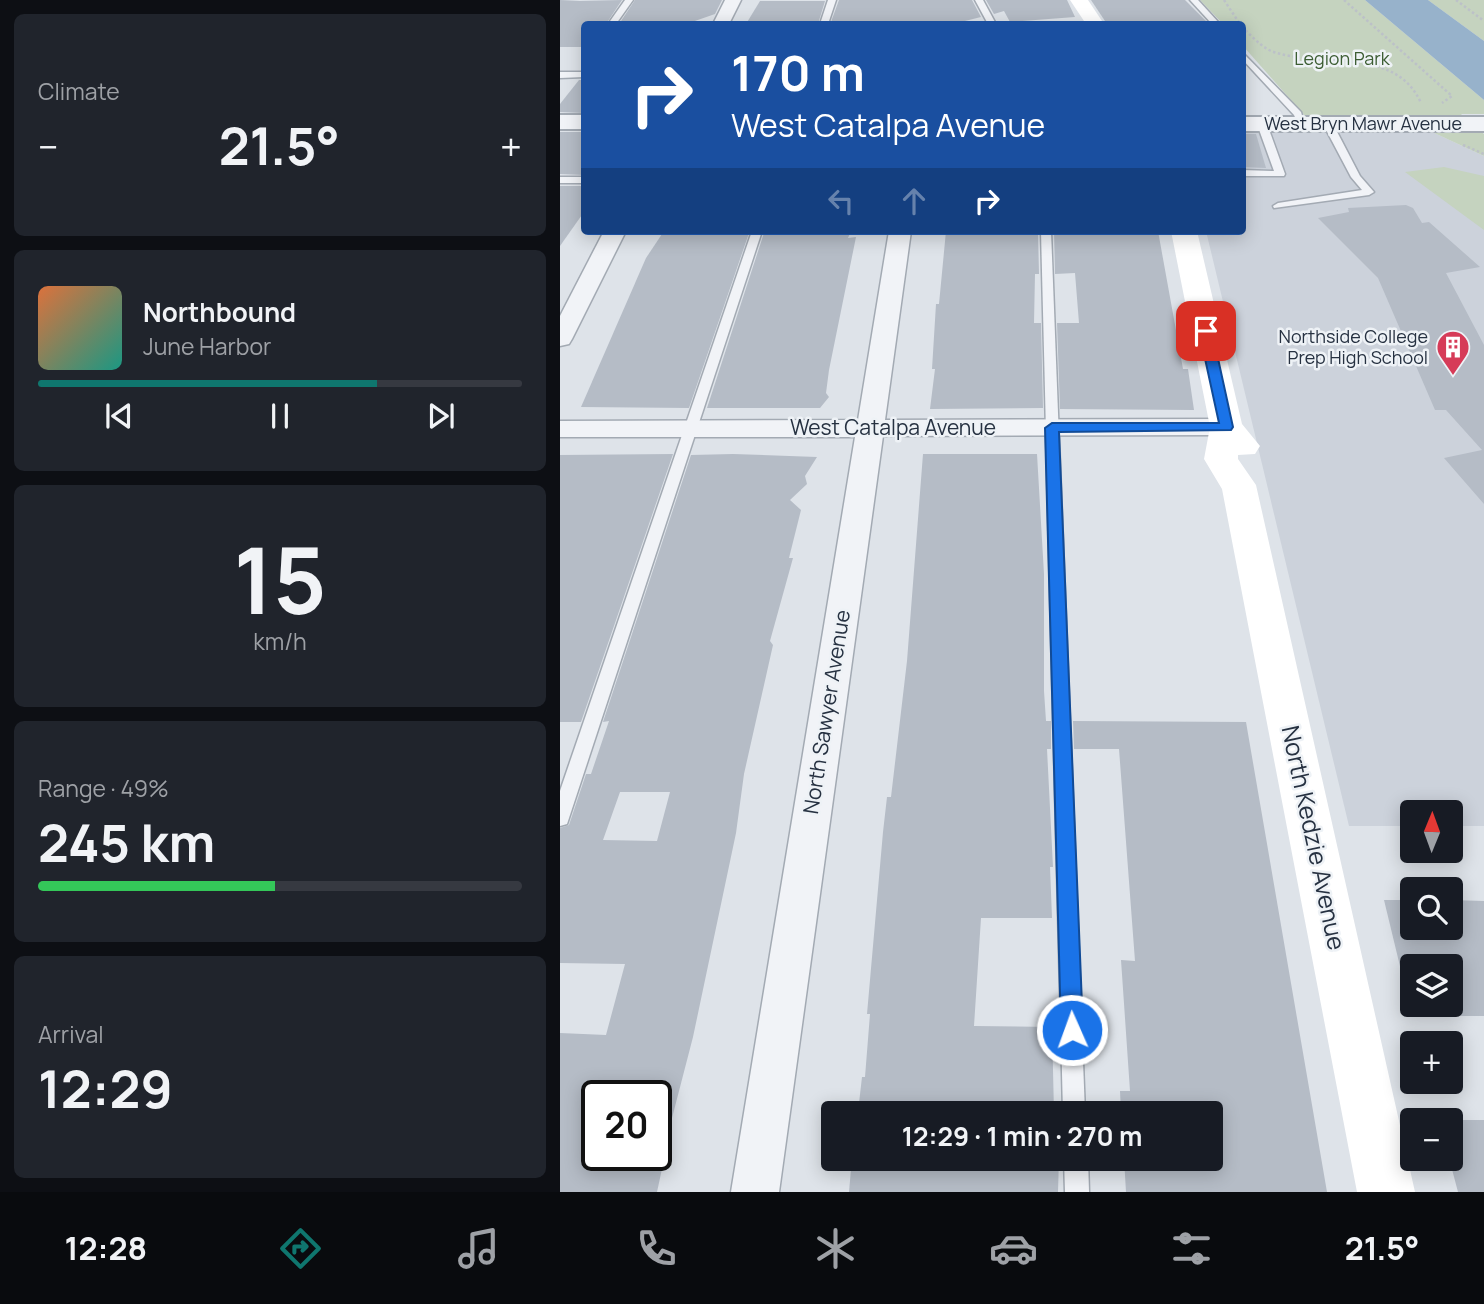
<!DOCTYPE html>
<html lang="en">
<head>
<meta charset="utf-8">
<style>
  body { margin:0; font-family:Manrope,sans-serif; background:#20242c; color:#f1f3f6; height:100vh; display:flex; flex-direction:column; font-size:26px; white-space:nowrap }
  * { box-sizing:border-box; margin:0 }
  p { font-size:23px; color:#9ea1a6 }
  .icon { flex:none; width:38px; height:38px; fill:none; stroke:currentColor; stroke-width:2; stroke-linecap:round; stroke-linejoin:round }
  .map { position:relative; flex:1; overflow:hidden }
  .sheet { display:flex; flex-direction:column; gap:14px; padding:14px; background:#0d0f14; width:560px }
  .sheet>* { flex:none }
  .top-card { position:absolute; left:21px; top:21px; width:665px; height:214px; border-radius:7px; box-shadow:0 4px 18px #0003; background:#1a4fa0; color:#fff; overflow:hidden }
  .needle { width:46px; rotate:1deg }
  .fabs { position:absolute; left:840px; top:800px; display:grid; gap:14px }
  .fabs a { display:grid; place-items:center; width:63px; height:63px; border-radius:7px; background:#171b24; box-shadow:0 4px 18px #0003; font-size:35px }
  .speed { position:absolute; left:21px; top:1080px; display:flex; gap:14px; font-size:35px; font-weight:700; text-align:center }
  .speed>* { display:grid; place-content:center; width:91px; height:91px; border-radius:50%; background:#171b24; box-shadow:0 4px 18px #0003; line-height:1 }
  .speed .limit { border:4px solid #111; border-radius:10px; background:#fff; color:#111 }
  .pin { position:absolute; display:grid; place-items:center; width:60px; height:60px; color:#fff; margin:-30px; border-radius:14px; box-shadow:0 4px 10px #0006 }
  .me { position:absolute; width:77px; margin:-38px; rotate:358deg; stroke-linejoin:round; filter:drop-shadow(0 0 5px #0008) }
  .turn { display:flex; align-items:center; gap:24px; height:147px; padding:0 35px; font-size:32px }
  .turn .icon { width:91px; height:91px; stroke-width:2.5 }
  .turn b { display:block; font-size:49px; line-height:60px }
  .lanes { display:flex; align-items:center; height:66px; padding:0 35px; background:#0003; justify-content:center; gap:35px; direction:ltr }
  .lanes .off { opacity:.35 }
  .big { font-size:52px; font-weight:700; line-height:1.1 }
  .sheet .widget { flex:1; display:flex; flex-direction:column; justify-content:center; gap:10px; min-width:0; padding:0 24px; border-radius:10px; background:#20242c }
  .sheet .dial { align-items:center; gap:0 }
  .dial b { font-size:91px; line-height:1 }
  .song { display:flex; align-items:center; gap:21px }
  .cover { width:84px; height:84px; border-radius:10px; background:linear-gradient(135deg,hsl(20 70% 55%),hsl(170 70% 35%)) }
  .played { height:7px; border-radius:4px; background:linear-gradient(90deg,#0f766e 70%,#363941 70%) }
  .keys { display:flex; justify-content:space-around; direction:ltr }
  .heat { display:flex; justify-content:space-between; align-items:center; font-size:38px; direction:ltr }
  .charge { height:10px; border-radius:5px; background:linear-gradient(90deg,#34c759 49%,#363941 0) }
  .trip { position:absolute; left:261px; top:1101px; width:402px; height:70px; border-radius:7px; background:#171b24; box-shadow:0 4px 18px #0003; font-weight:700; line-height:70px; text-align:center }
  .tabs { display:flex; height:112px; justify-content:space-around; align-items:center; background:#090b0e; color:#9ea1a6 }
  .tabs .icon { width:49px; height:49px }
  .tabs .on { color:#0f766e }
  .tabs b { font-size:32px; color:#f1f3f6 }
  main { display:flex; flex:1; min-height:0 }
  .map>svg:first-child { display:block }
  .built { fill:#ccd2db }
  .green { fill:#c5d3bf }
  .water { fill:#97b2cb }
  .building { fill:#b5bcc6; fill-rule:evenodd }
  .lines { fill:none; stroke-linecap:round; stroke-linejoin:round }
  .service-casing { stroke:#a3aab3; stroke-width:3 }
  .minor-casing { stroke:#a3aab3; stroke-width:3 }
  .tertiary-casing { stroke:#a3aab3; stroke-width:4 }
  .path { stroke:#bcc1c8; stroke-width:2.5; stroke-dasharray:2.5 2.5; stroke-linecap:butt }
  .service { fill:#f1f3f7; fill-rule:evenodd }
  .minor { fill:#f1f3f7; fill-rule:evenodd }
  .tertiary { fill:#f1f3f7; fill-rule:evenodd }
  .secondary { fill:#fff; fill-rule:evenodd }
  .route { fill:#1a73e8; stroke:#114b97; stroke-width:2 }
  .labels { text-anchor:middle; stroke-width:5; stroke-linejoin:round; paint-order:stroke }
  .far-park-label { font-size:18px; fill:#3c5d33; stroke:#eef2f6 }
  .far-street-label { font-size:18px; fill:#263141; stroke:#eef2f6 }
  .far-poi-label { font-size:18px; fill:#263141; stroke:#eef2f6; text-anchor:end }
  .street-label { font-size:21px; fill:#263141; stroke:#eef2f6 }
  .near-street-label { font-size:24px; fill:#263141; stroke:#eef2f6 }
</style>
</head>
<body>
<main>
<section class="sheet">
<div class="widget"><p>Climate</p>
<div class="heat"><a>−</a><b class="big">21.5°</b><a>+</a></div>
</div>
<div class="widget">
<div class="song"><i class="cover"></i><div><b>Northbound</b><p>June Harbor</p></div></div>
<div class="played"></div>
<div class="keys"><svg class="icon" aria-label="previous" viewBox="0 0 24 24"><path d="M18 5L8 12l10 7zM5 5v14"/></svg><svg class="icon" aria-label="pause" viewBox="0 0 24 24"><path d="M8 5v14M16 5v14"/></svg><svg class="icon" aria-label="next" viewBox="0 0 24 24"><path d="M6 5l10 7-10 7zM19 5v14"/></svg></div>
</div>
<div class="widget dial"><b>15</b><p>km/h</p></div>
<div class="widget"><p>Range · 49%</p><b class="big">245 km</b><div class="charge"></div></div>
<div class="widget"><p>Arrival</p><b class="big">12:29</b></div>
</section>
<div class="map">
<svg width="924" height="1192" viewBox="0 0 924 1192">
  <rect width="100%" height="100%" fill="#dee3e9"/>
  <path class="built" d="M683,131H870L924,156V826H891V812H852V826H789L646,231H682Z"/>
  <g class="green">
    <path d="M640,0H805L924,100V114H901L904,117H746L683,46L682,24H663Z"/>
    <path d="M868,0H924V41Z"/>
    <path d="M870,131H920L924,134V156Z"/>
    <path d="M884,167L924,176V230L845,172Z"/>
  </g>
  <path class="water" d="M805,0H868L924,41V100Z"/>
  <g class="building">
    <path d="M0,0L20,1L62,0L46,24H24V47H0Z"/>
    <path d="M75,0H162L155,14L132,22L59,24Z"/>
    <path d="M279,0H412L421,17L401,22H271Z"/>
    <path d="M426,0H507L515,17L450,22L444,11L434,14Z"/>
    <path d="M531,0H625L649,24H547Z"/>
    <path d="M200,1H265L258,24H186Z"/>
    <path d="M24,80V113L0,112V104L19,80Z"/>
    <path d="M24,132V175L0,174V132Z"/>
    <path d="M682,134H696L706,168L682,167Z"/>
    <path d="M24,186V212L0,246V186Z"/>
    <path d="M846,205L853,208L862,223L869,222L920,267L886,273L924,345V504L884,458L922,450L886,410H875L818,278L758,218L789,212L788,208Z"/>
    <path d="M109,231L189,233L129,408L21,407L86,258L102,234Z"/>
    <path d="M291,231L288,238L296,237L269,370L266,393L269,397L260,408H147L204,233Z"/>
    <path d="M386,231H478L479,274H475L474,323H481L483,408L370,409L375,369H372L376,304H379Z"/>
    <path d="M494,231H598L623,369H628L634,410L500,409L497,323H519L515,273L495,274Z"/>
    <path d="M113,454L21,722H0V455Z"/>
    <path d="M173,454L257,457L245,476L247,484L230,500L241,510L229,558H233L210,641L213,645L184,774L176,833L133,1037L105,1145L96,1144V1096H37V1155H105L97,1192H0V1033L46,1035L65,964L0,963V828L9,825L26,774H31L49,721L43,722L131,455ZM60,792H110L97,841L43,840Z"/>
    <path d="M363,454H477L484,574V691L486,721H491V749H487L493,867H490L492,918H421L414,1026L492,1027L494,1113H308L309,1104L299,1103L302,1077H305L310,1014H307L323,832L327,797H331L347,661Z"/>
    <path d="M513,721L686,722L767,1192H566L564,1158H651V1113H561L560,1091H570L561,960L575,961L559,749H514Z"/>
    <path d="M824,900H852V928H891V900L924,901V1016H852ZM852,966H891V1004H852Z"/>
    <path d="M879,1120H924V1192H898L889,1158L891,1120Z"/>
    <path d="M292,1158H499L498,1192H289Z"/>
  </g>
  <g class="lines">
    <defs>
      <g id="service">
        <path d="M65,0H73L56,24H48Z"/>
        <path d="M268,0H276L268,24H260Z"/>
        <path d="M415,0H423L436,24H428Z"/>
        <path d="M630,0H638L660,24H652Z"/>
        <path d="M682,52L741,112L745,126H739L734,115L682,59Z"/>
        <path d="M0,72H24V77L0,78Z"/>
        <path d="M702,121L707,124L725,174L724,176H682V170L714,171L697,124Z"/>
        <path d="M768,121L773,124L800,176L814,192L809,195L714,208L713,206L718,203L802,190L791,177L763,124Z"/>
        <rect x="0" y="177" width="24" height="6"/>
        <path d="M192,231H202L9,818L7,824L0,826V791Z"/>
        <path d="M481,231H491L525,1113H503Z"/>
        <path d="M504,1158H528L529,1192H505Z"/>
      </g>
      <g id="minor">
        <path d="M165,0H181L169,24H153Z"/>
        <path d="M44,231H66L12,339L9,344L0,346V316Z"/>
        <path d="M329,231H351L325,420L666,419L675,421L679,427L675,433L666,435L323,436L219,1192H171L295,437H0V421L298,420Z"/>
      </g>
      <g id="tertiary">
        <rect x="0" y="115" width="24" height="14"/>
        <rect x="682" y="117" width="242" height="14"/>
      </g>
    </defs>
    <use href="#service" class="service-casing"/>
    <use href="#minor" class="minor-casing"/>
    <use href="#tertiary" class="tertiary-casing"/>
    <g class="path">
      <path d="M664,0L680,24"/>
      <path d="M784,0L892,96L882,103"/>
      <path d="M896,0L924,21"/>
      <path d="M682,27C691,35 700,46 711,51C760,69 835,45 861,103"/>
      <path d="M903,145L924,154"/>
    </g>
    <use href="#service" class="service"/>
    <use href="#minor" class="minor"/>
    <use href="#tertiary" class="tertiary"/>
    <g class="secondary">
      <path d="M510,0H528L544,24H526Z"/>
      <path d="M611,231H637L682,424L700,446L695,454L678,455V459L696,485L855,1192H797L662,489L644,459L650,427Z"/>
    </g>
  </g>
  <path class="route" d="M646,327L652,331L673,427L671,430L499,432L523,1030L519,1038L512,1041L504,1038L501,1030L485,428L492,423H659L639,331Z"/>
  <defs>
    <symbol id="building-pin" viewBox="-11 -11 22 30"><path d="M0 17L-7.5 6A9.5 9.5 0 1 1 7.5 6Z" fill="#d63b58" stroke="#eef2f6"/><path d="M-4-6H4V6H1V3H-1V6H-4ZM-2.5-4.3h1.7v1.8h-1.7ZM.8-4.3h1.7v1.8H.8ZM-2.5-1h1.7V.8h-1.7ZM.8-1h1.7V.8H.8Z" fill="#fff"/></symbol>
  </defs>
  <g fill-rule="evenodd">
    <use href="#building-pin" x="874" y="328" width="38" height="52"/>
  </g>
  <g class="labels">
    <g class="far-park-label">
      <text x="782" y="65">Legion Park</text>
    </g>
    <g class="far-street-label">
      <text x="803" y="130">West Bryn Mawr Avenue</text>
    </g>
    <g class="far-poi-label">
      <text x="868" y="343">Northside College<tspan x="868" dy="21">Prep High School</tspan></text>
    </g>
    <g class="street-label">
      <text x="333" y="435">West Catalpa Avenue</text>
      <text transform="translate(267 712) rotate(-81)" y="7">North Sawyer Avenue</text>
    </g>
    <g class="near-street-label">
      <text transform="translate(753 838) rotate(78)" y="8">North Kedzie Avenue</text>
    </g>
  </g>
</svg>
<div class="fabs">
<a><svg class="needle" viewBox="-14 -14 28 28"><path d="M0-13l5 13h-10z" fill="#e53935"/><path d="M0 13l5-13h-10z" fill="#9ea1a6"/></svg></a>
<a><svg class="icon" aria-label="search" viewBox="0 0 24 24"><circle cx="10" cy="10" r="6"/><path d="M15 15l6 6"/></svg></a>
<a><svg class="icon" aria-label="layers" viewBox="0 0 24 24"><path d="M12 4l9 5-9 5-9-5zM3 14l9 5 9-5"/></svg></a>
<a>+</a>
<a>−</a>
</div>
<div class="speed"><div class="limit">20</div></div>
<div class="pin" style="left:646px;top:331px;background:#d93025"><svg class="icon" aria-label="arrive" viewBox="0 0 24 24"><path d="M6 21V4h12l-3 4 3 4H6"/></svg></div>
<svg class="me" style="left:512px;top:1030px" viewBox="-20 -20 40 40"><circle r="17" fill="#1a73e8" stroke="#fff" stroke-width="3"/><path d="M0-11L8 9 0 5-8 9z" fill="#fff"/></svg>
<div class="trip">12:29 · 1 min · 270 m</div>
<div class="top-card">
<div class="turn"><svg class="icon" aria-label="right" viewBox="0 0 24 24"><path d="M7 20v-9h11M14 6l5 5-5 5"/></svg><div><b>170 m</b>West Catalpa Avenue</div></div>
<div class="lanes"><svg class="icon off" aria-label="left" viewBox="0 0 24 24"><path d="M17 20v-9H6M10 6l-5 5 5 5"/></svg><svg class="icon off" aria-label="ahead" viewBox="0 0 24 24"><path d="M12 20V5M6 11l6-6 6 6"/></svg><svg class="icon" aria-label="right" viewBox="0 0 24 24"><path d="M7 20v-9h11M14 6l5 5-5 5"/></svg></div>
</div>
</div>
</main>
<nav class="tabs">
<b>12:28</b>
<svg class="icon on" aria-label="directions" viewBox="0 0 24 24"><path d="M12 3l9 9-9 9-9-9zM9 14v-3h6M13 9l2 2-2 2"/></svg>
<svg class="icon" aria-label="music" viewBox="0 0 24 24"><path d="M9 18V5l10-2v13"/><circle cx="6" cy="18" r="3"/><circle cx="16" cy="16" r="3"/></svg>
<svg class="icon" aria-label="phone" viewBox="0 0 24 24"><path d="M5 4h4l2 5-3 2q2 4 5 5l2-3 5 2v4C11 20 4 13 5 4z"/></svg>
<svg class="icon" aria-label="climate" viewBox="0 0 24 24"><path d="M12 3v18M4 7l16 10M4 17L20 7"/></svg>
<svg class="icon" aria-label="car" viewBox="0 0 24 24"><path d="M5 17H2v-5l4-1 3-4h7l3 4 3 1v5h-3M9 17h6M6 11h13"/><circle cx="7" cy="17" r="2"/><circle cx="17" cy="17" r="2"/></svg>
<svg class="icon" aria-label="filters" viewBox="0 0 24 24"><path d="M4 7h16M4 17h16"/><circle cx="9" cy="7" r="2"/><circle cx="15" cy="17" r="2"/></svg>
<b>21.5°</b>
</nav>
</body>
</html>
